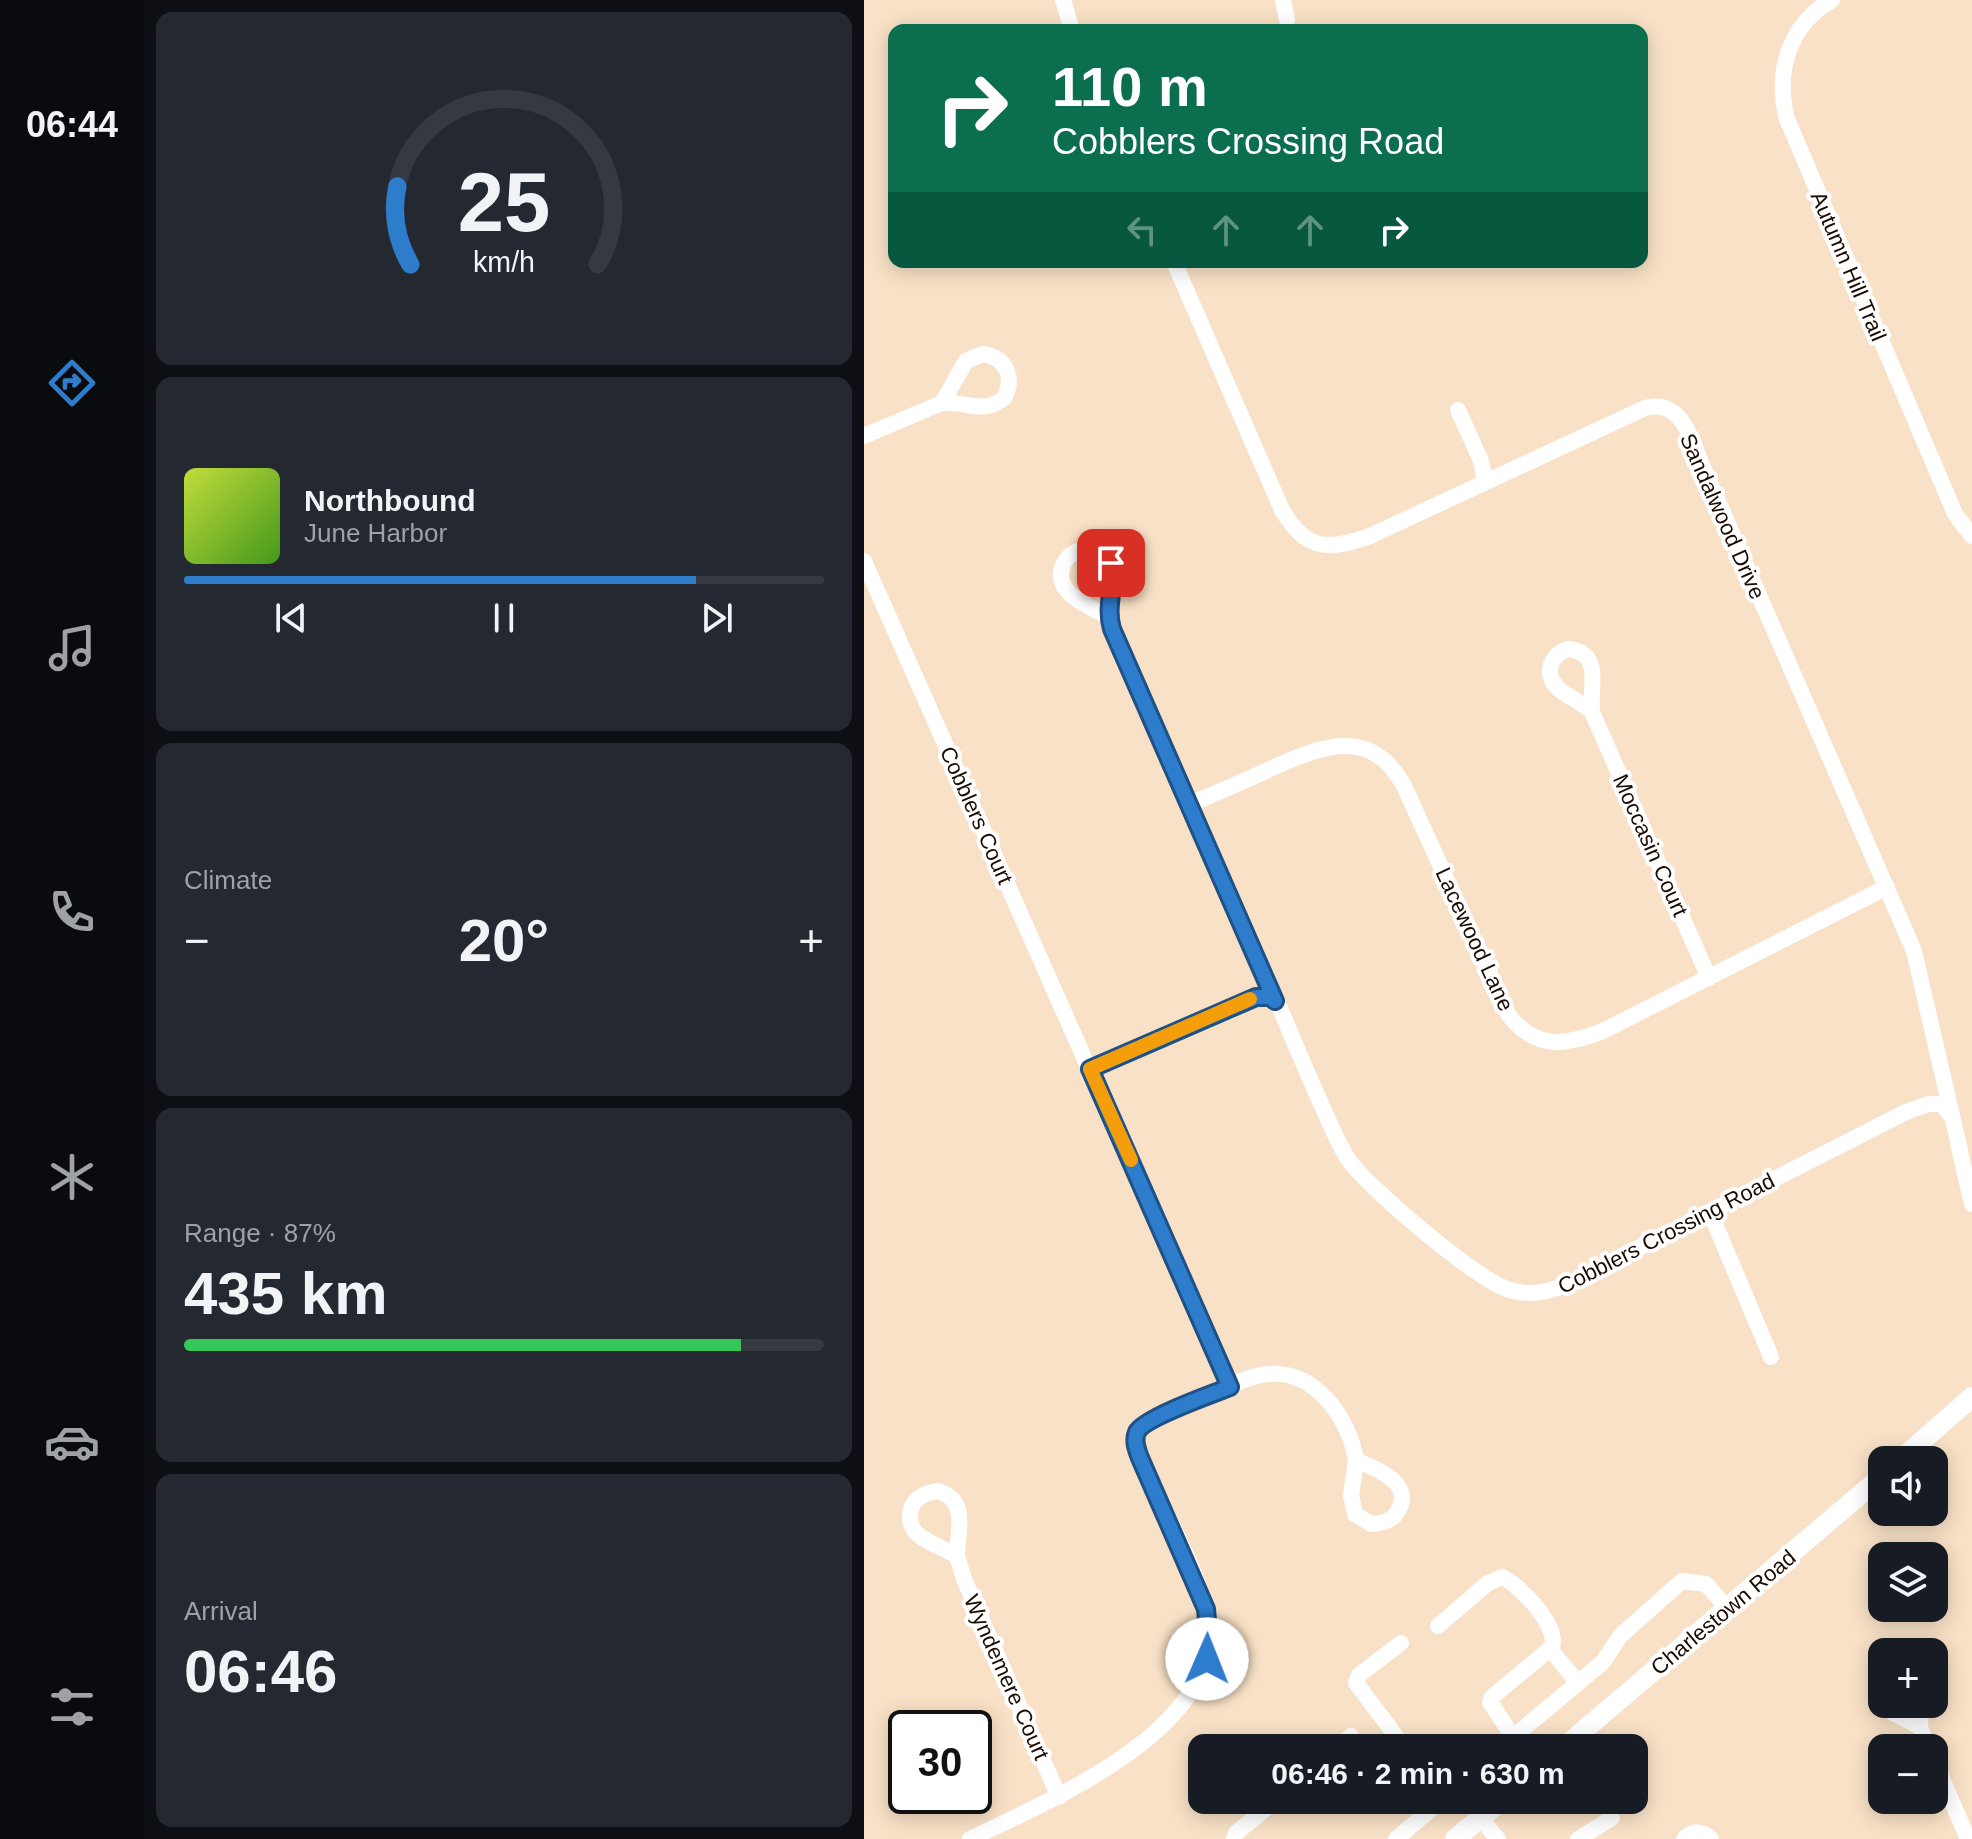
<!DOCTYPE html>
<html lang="en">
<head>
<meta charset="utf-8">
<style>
  body { margin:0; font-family:Helvetica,sans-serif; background:#242831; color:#f1f3f6; height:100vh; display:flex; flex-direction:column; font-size:30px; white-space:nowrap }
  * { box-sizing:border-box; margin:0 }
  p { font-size:26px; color:#9ea1a6 }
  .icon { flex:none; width:44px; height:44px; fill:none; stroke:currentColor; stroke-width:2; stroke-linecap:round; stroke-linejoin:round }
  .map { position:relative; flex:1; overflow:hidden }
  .details { display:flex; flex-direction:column; gap:12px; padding:12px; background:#0d0f14; width:720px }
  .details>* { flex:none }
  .top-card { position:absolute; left:24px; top:24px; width:760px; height:244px; border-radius:16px; box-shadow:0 4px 20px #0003; background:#0b6e4f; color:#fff; overflow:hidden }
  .tools { position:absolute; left:1004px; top:1446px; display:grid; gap:16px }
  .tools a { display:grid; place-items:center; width:80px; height:80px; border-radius:16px; background:#171b24; box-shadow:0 4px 20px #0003; font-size:40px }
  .speed { position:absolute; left:24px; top:1710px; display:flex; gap:16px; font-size:40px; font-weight:700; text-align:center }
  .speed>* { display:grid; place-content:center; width:104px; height:104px; border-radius:50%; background:#171b24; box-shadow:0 4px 20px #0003; line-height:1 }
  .speed .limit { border:4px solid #111; border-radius:12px; background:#fff; color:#111 }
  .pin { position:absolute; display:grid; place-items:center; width:68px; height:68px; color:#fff; margin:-34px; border-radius:16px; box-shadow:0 4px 12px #0006 }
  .me { position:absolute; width:88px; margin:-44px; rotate:1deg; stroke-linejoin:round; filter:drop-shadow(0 0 6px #0008) }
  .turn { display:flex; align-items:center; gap:28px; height:168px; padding:0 32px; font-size:36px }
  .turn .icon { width:104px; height:104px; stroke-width:2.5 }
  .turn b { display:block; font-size:56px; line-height:68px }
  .lanes { display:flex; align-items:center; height:76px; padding:0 32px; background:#0003; justify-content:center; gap:40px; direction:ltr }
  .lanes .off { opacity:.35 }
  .big { font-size:60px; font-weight:800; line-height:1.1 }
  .details .widget { flex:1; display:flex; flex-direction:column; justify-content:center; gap:12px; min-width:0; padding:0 28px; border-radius:16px; background:#242831 }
  .details .dial { align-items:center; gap:0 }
  .dial svg { height:208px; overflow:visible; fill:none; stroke:#363941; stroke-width:7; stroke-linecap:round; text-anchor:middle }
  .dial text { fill:#f1f3f6; stroke:none }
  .song { display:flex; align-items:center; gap:24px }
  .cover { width:96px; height:96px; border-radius:12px; background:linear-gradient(135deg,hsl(70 70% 55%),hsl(100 70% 35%)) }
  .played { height:8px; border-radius:4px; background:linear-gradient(90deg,#2e7ccc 80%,#363941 80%) }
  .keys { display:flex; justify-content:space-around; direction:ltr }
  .heat { display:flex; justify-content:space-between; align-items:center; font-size:44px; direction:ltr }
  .charge { height:12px; border-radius:6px; background:linear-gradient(90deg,#34c759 87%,#363941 0) }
  .trip { position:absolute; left:324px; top:1734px; width:460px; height:80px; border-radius:16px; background:#171b24; box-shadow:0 4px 20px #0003; font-weight:800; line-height:80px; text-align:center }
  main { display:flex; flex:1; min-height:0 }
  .menu { display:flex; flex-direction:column; width:144px; justify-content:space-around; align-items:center; background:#090b0e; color:#9ea1a6 }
  .menu .icon { width:56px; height:56px }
  .menu .on { color:#2e7ccc }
  .menu b { font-size:36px; color:#f1f3f6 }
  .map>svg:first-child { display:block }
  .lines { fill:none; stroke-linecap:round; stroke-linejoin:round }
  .minor { stroke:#fff; stroke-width:16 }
  .major { stroke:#fff; stroke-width:20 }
  .route-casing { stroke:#1e5185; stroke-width:20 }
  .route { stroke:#2e7ccc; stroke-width:14 }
  .slow { stroke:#f59e0b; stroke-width:14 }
  .labels { text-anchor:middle; stroke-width:8; stroke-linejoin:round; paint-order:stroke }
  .street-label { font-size:22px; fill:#1a0b00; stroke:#fff }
</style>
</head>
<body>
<main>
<nav class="menu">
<b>06:44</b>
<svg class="icon on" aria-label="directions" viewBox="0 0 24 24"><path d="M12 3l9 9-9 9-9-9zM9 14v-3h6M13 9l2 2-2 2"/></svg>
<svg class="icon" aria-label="music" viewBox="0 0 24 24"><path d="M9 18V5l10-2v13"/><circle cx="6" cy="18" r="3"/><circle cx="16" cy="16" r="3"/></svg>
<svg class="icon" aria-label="phone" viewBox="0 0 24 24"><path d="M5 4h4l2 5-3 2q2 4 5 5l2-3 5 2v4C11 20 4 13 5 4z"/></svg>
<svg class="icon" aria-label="climate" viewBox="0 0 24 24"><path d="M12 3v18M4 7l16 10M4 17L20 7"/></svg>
<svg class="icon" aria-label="car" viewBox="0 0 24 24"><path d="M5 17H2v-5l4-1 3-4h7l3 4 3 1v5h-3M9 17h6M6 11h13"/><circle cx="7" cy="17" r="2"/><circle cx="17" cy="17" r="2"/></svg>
<svg class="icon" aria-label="filters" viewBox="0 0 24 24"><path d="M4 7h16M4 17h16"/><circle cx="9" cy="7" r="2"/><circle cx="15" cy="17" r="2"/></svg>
</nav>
<section class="details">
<div class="widget dial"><svg viewBox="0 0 100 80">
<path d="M14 69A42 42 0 1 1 86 69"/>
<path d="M14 69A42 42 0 0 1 9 39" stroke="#2e7ccc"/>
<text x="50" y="56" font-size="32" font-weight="700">25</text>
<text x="50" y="72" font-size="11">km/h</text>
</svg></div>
<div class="widget">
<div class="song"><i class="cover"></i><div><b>Northbound</b><p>June Harbor</p></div></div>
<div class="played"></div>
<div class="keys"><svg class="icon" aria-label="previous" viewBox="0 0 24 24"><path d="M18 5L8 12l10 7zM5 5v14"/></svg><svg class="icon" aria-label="pause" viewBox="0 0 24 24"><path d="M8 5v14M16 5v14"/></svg><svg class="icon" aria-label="next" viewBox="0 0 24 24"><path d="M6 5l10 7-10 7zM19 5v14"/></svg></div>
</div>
<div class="widget"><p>Climate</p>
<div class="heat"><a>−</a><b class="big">20°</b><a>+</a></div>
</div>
<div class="widget"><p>Range · 87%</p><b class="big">435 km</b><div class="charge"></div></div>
<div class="widget"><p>Arrival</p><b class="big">06:46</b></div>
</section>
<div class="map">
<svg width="1108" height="1839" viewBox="0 0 1108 1839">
  <rect width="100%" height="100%" fill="#f8e1c6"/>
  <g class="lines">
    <g class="minor">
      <path d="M199,0L208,30"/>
      <path d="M419,0L423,20"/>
      <path d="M968,0C924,25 911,73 923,119L1083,495L1091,514L1108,536"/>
      <path d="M310,262L418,510C442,551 464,551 506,536L781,408C819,398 827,441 840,469L1050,951L1096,1150"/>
      <path d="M119,354C143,358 151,378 140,398C120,415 101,401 78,403L102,361Z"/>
      <path d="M594,410L617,461L621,481"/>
      <path d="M0,436L78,403"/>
      <path d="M224,548C264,557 243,589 244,617C227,607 187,593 199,565C204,554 212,551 224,548Z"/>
      <path d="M0,561L366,1387"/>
      <path d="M244,617L411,1001"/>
      <path d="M704,649C740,652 725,689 728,712C717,702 706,698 696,690C679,675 685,656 704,649Z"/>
      <path d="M728,712L845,978"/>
      <path d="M326,804C353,793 380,781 406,769C457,746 507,725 540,786L644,1014C671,1050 701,1046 739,1031L1023,887"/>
      <path d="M226,1069L381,1001L406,997L416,1008C429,1040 443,1072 457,1104C466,1123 473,1142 484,1159C503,1187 615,1282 646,1290C665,1296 682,1292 700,1286L1044,1111L1065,1104H1078L1087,1116"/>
      <path d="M1094,1143L1108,1204"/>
      <path d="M846,1212L907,1357"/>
      <path d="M492,1460C512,1469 550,1482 534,1511C529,1521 518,1523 507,1524L491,1514L487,1495Z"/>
      <path d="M73,1491C106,1499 93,1533 93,1556C75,1544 39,1539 47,1509C50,1497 62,1493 73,1491Z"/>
      <path d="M93,1556L100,1579L195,1797"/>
      <path d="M574,1626L624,1583L638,1577C656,1585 695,1626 688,1647L628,1697L626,1702L649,1737"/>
      <path d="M537,1643L495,1675L492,1683L541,1748"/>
      <path d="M686,1649L714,1683"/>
      <path d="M1018,1684V1699"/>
      <path d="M1020,1704L1029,1713L1056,1727V1719L1062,1704"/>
      <path d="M1056,1727L1064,1748"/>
      <path d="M473,1748L487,1736"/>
      <path d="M636,1748L739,1662L756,1636L818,1581L842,1584L863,1608"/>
      <path d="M1070,1760L1104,1839"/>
      <path d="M616,1818L634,1839"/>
      <path d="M106,1839C186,1800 371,1725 342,1610C328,1554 293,1502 273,1448V1431L279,1425C298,1413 320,1405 341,1397C361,1389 382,1376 404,1374C451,1369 485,1418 492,1460"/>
      <path d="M370,1839L372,1833L412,1800"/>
      <path d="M532,1839L578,1800"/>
      <path d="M714,1839L748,1818"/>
      <path d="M820,1839C828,1830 840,1831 847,1839"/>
    </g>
    <g class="major">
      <path d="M1036,1460L1108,1397"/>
      <path d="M699,1748L1018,1476"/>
      <path d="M591,1839L638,1800"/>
    </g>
  </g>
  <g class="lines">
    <defs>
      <path id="route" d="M247,563C252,586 241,606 248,629L411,1001L406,997H392L226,1069L366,1387C348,1394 280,1418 273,1432C269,1441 273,1450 276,1458L342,1609L345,1643L343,1659"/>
    </defs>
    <use href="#route" class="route-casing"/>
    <use href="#route" class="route"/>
    <path class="slow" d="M267,1160L226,1069L386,999"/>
  </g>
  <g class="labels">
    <g class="street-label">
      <text transform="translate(985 266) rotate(67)" y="8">Autumn Hill Trail</text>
      <text transform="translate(859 516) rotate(66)" y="8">Sandalwood Drive</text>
      <text transform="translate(113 815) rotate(66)" y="8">Cobblers Court</text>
      <text transform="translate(787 845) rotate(66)" y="8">Moccasin Court</text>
      <text transform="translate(611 939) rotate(65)" y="8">Lacewood Lane</text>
      <text transform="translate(802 1233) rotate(-27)" y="8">Cobblers Crossing Road</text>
      <text transform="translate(859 1612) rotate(-40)" y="8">Charlestown Road</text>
      <text transform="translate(143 1677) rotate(66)" y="8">Wyndemere Court</text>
    </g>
  </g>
</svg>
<div class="tools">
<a><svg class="icon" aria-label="sound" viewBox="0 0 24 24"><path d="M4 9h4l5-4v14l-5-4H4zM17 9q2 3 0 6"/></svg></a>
<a><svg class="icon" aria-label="layers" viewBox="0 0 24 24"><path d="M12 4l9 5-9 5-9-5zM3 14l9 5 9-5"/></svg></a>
<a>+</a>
<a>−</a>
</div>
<div class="speed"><div class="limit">30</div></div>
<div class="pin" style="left:247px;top:563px;background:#d93025"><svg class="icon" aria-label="arrive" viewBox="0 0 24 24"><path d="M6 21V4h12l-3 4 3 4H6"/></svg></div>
<svg class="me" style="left:343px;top:1659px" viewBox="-20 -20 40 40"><circle r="19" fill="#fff"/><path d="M0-13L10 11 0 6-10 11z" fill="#2e7ccc"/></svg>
<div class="trip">06:46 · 2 min · 630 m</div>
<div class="top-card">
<div class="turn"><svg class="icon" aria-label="right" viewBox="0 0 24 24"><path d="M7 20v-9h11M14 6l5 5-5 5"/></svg><div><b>110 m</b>Cobblers Crossing Road</div></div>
<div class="lanes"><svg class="icon off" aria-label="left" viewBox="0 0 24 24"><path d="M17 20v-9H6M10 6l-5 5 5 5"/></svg><svg class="icon off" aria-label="ahead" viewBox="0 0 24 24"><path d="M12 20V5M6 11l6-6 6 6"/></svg><svg class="icon off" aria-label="ahead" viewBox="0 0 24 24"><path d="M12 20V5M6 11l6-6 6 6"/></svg><svg class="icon" aria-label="right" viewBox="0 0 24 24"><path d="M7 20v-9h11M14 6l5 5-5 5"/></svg></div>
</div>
</div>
</main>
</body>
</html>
